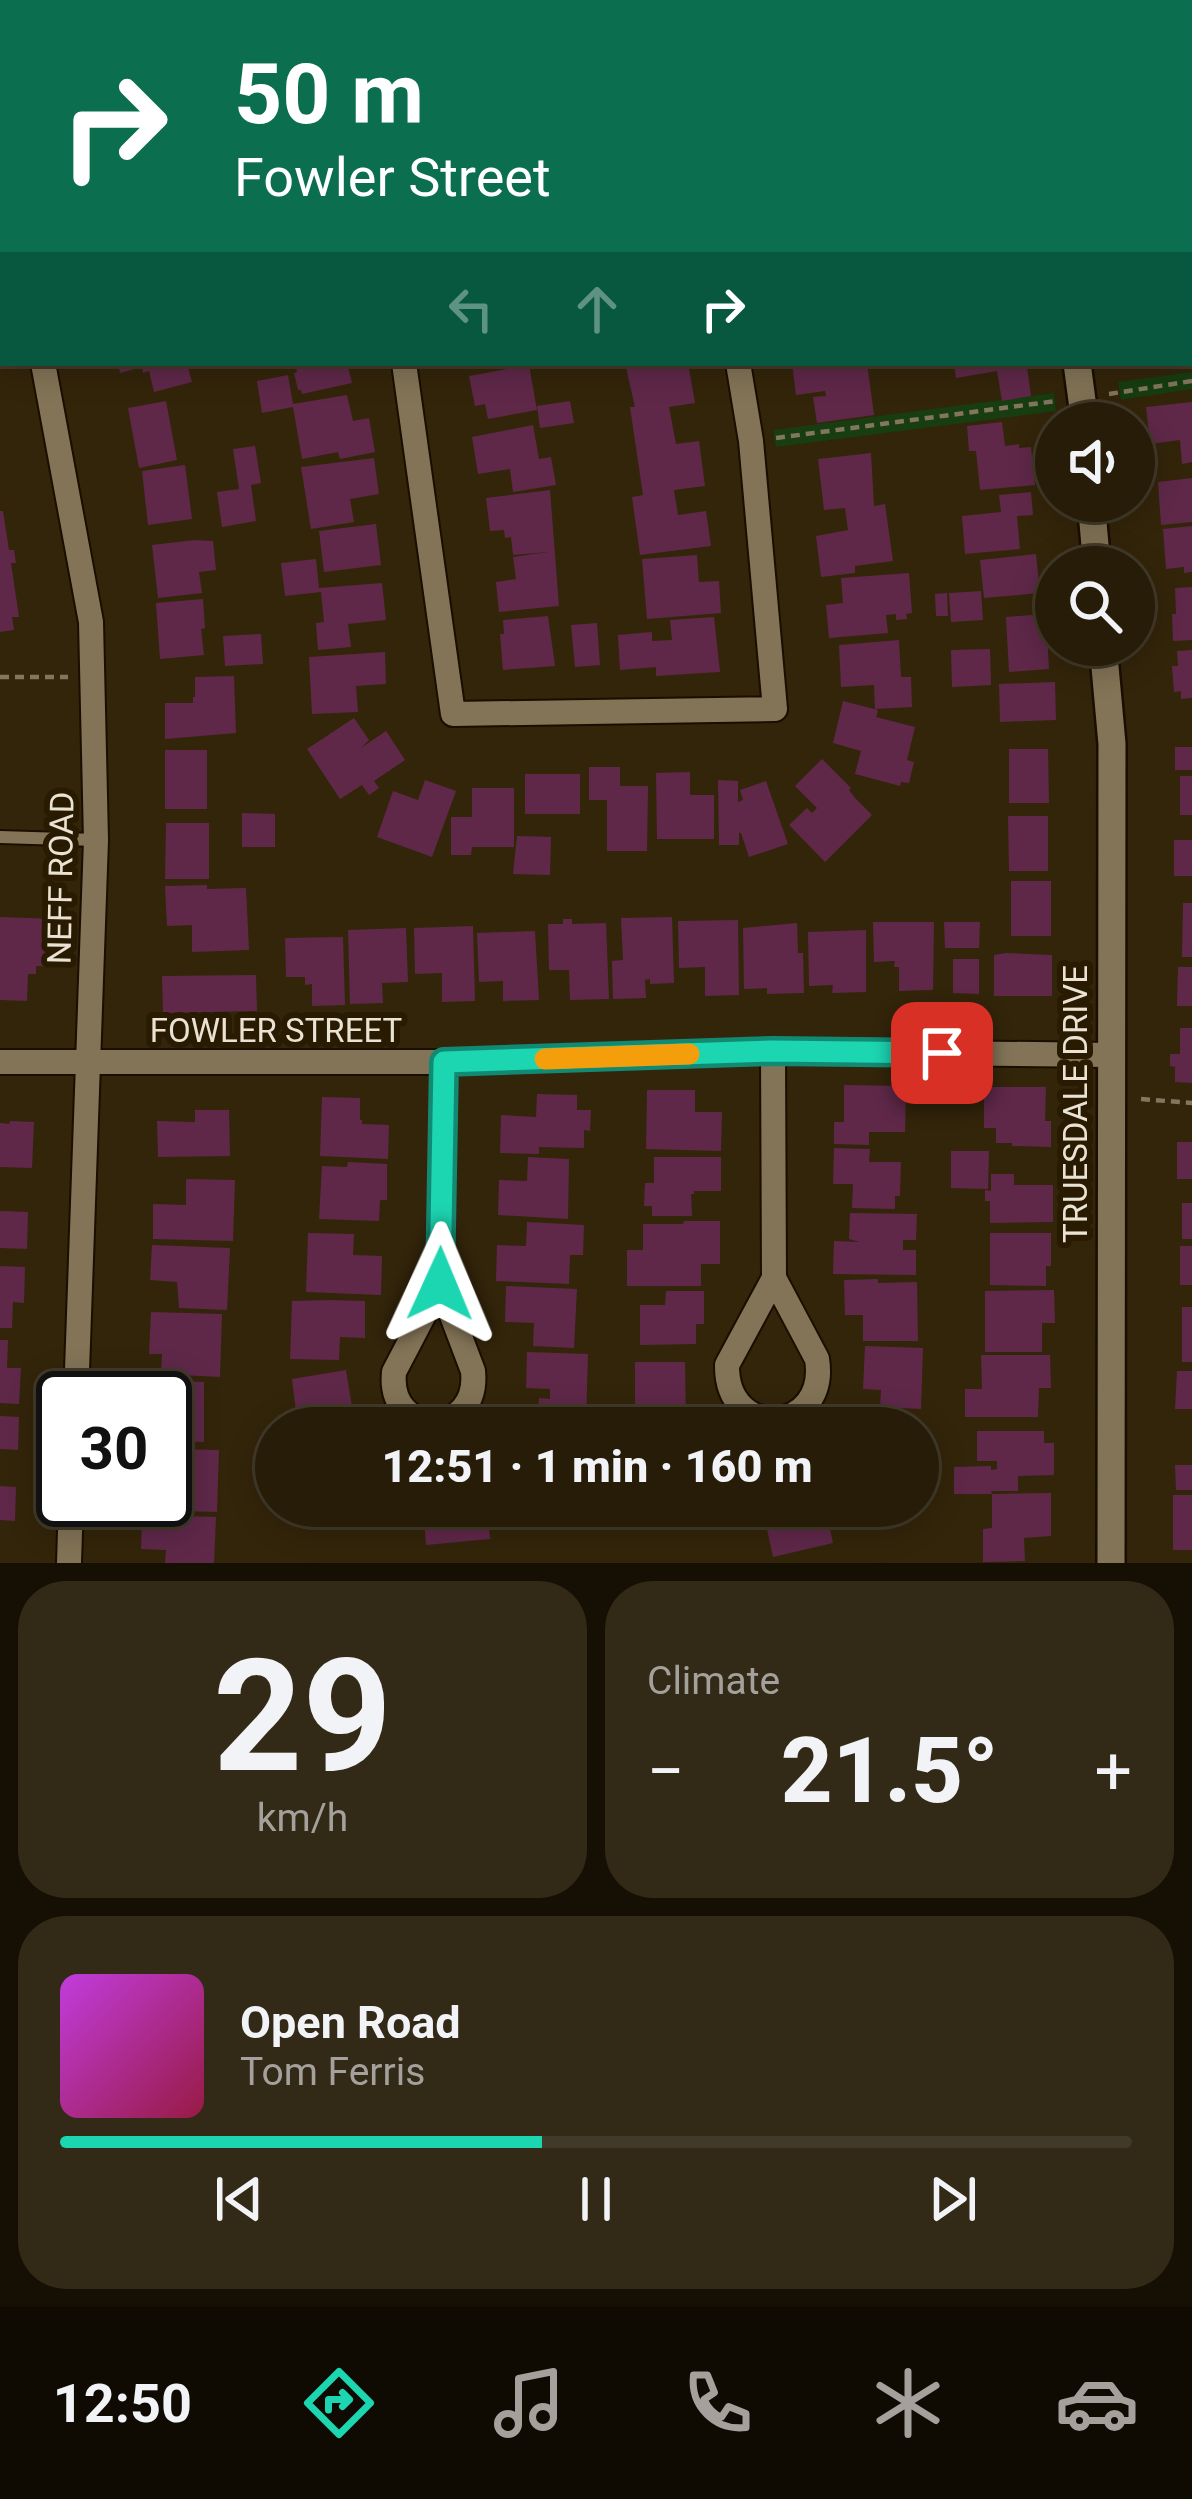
<!DOCTYPE html>
<html lang="en">
<head>
<meta charset="utf-8">
<style>
  body { margin:0; font-family:Roboto,sans-serif; background:#322916; color:#f1f3f6; height:100vh; display:flex; flex-direction:column; font-size:45px; white-space:nowrap }
  * { box-sizing:border-box; margin:0 }
  p { font-size:39px; color:#a4a19c }
  .icon { flex:none; width:66px; height:66px; fill:none; stroke:currentColor; stroke-width:2; stroke-linecap:round; stroke-linejoin:round }
  .map { position:relative; height:1563px; overflow:hidden }
  .drawer { display:flex; flex-direction:column; gap:18px; padding:18px; background:#150f04; flex:1 }
  .drawer>* { flex:none }
  .banner { position:absolute; left:0px; top:0px; width:1194px; height:366px; box-shadow:0 6px 30px #0003,0 0 0 3px #423a29; background:#0b6e4f; color:#fff; overflow:hidden }
  .tools { position:absolute; left:1035px; top:402px; display:grid; gap:24px }
  .tools a { display:grid; place-items:center; width:120px; height:120px; border-radius:50%; background:#261c08; box-shadow:0 6px 30px #0003,0 0 0 3px #423a29; font-size:60px }
  .speed { position:absolute; left:36px; top:1371px; display:flex; gap:24px; font-size:60px; font-weight:700; text-align:center }
  .speed>* { display:grid; place-content:center; width:156px; height:156px; border-radius:50%; background:#261c08; box-shadow:0 6px 30px #0003,0 0 0 3px #423a29; line-height:1 }
  .speed .limit { border:6px solid #111; border-radius:18px; background:#fff; color:#111 }
  .pin { position:absolute; display:grid; place-items:center; width:102px; height:102px; color:#fff; margin:-51px; border-radius:24px; box-shadow:0 6px 18px #0006 }
  .me { position:absolute; width:132px; margin:-66px; rotate:1deg; stroke-linejoin:round; filter:drop-shadow(0 0 9px #0008) }
  .turn { display:flex; align-items:center; gap:42px; height:252px; padding:0 36px; font-size:54px }
  .turn .icon { width:156px; height:156px; stroke-width:2.5 }
  .turn b { display:block; font-size:84px; line-height:102px }
  .lanes { display:flex; align-items:center; height:114px; padding:0 36px; background:#0003; justify-content:center; gap:60px; direction:ltr }
  .lanes .off { opacity:.35 }
  .big { font-size:90px; font-weight:800; line-height:1.1 }
  .drawer .card { flex:1; display:flex; flex-direction:column; justify-content:center; gap:18px; min-width:0; padding:0 42px; border-radius:48px; background:#322916 }
  .drawer .dial { align-items:center; gap:0 }
  .dial b { font-size:156px; line-height:1 }
  .song { display:flex; align-items:center; gap:36px }
  .cover { width:144px; height:144px; border-radius:18px; background:linear-gradient(135deg,hsl(290 70% 55%),hsl(340 70% 35%)) }
  .played { height:12px; border-radius:6px; background:linear-gradient(90deg,#1cd5b1 45%,#423a29 45%) }
  .keys { display:flex; justify-content:space-around; direction:ltr }
  .heat { display:flex; justify-content:space-between; align-items:center; font-size:66px; direction:ltr }
  .drawer .tiles { flex:1; display:grid; gap:18px; grid-template-columns:1fr 1fr }
  .card:last-child { grid-column:span 2 }
  .trip { position:absolute; left:255px; top:1407px; width:684px; height:120px; border-radius:60px; background:#261c08; box-shadow:0 6px 30px #0003,0 0 0 3px #423a29; font-weight:800; line-height:120px; text-align:center }
  .tabs { display:flex; height:192px; justify-content:space-around; align-items:center; background:#0f0b03; color:#a4a19c }
  .tabs .icon { width:84px; height:84px }
  .tabs .selected { color:#1cd5b1 }
  .tabs b { font-size:54px; color:#f1f3f6 }
  .map>svg:first-child { display:block }
  .green { fill:#173d10 }
  .building { fill:#5f2849 }
  .lines { fill:none; stroke-linecap:round; stroke-linejoin:round }
  .service-casing { stroke:#1a0e00; stroke-width:16 }
  .minor-casing { stroke:#1a0e00; stroke-width:28 }
  .tertiary-casing { stroke:#1a0e00; stroke-width:32 }
  .path { stroke:#827660; stroke-width:4.5; stroke-dasharray:9 6; stroke-linecap:butt }
  .service { stroke:#837457; stroke-width:12 }
  .minor { stroke:#837457; stroke-width:24 }
  .tertiary { stroke:#837457; stroke-width:27 }
  .route-casing { stroke:#128a73; stroke-width:30 }
  .route { stroke:#1cd5b1; stroke-width:21 }
  .slow { stroke:#f59e0b; stroke-width:21 }
  .labels { text-anchor:middle; stroke-width:12; stroke-linejoin:round; paint-order:stroke }
  .street-label { font-size:33px; fill:#eae2d2; stroke:#281b02 }
</style>
</head>
<body>
<div class="map">
<svg width="1192" height="1563" viewBox="0 0 1192 1563">
  <rect width="100%" height="100%" fill="#33250a"/>
  <g class="green">
    <path d="M1192,372V389L1121,400L1118,382Z"/>
    <path d="M1054,393L1056,411L776,447L773,430Z"/>
  </g>
  <g class="building">
    <path d="M118,363H187L192,382L154,392L149,371L143,373L142,367L120,373Z"/>
    <path d="M303,363H347L352,383L302,394L301,390H298L294,373L297,372L295,365Z"/>
    <path d="M625,363H688L695,403L669,407L676,444L699,441L705,486L674,490L678,515L706,511L711,546L640,555L632,497L643,495L630,407H635Z"/>
    <path d="M792,363H867L874,415L817,423L813,397L826,396L825,391L796,395Z"/>
    <path d="M954,363H1015L1016,369L1027,367L1031,396L1002,401L997,371L956,378Z"/>
    <path d="M529,365L537,410L488,419L485,404L475,406L469,376Z"/>
    <path d="M288,375L293,404L347,395L353,421L369,418L375,452L340,459L338,452L302,459L293,407L262,413L257,381Z"/>
    <path d="M166,401L177,460L139,468L128,408Z"/>
    <path d="M570,401L574,423L540,428L537,406Z"/>
    <path d="M1192,402V462L1182,464L1180,440L1150,444L1146,407Z"/>
    <path d="M1002,422L1005,446L1019,444V448L1031,447L1035,485L980,490L976,451H969L967,426Z"/>
    <path d="M533,425L539,459L551,457L556,485L513,492L510,469L478,474L472,437Z"/>
    <path d="M255,446L261,483L251,485L256,521L222,527L217,492L239,489L233,449Z"/>
    <path d="M871,453L874,506L885,504L893,561L855,566V573L821,577L816,536L848,530L845,508L824,510L818,459Z"/>
    <path d="M374,458L379,494L350,499L354,522L311,529L301,467Z"/>
    <path d="M185,465L192,519L148,525L142,471Z"/>
    <path d="M1192,478V522L1161,525L1158,482Z"/>
    <path d="M550,490L559,606L499,612L496,582L516,579L513,557L548,552L513,555L511,537L505,538L504,530L490,531L486,498Z"/>
    <path d="M1031,492L1033,515L1017,516L1020,549L965,554L962,516L1001,512L999,495Z"/>
    <path d="M0,511H3L9,550H14L16,563H11L19,617H12L14,630L0,632Z"/>
    <path d="M376,524L381,565L324,572L319,531Z"/>
    <path d="M1192,526V572L1184,573V567L1166,569L1163,529Z"/>
    <path d="M195,540L213,541L216,570L199,572L202,593L158,598L152,545Z"/>
    <path d="M1036,554L1040,593L984,598L980,560Z"/>
    <path d="M697,555L699,582L719,581L721,613L647,619L642,559Z"/>
    <path d="M316,559L319,588L382,583L386,620L348,624L351,647L318,650L316,623L324,622L321,592L285,596L281,563Z"/>
    <path d="M909,573L912,613L906,614L907,619L896,620V614L886,615L888,633L829,638L826,605L843,603L841,578Z"/>
    <path d="M1192,587V640L1173,641L1172,614H1176L1175,588Z"/>
    <path d="M981,591L983,620L951,622L949,593Z"/>
    <path d="M947,593L948,616H936L935,594Z"/>
    <path d="M203,599L205,628L201,629L204,655L160,659L156,603Z"/>
    <path d="M1046,614L1049,669L1009,672L1006,617Z"/>
    <path d="M548,616L555,666L503,670L500,634H504L503,620Z"/>
    <path d="M714,617L720,672L656,676V667L620,670L618,635L652,632V641L672,640L670,620Z"/>
    <path d="M597,623L600,665L575,667L571,625Z"/>
    <path d="M261,634L263,664L225,666L223,636Z"/>
    <path d="M899,640L901,677H911L912,707L875,709L874,685L841,687L839,645Z"/>
    <path d="M990,649L991,685L952,687L951,650Z"/>
    <path d="M1192,650V698L1181,699V691L1174,692L1172,666H1178L1177,651Z"/>
    <path d="M385,652L386,684L356,686L358,712L312,714L309,657Z"/>
    <path d="M234,676L236,733L165,739V703H193V697H195V677Z"/>
    <path d="M1055,682L1056,720L1000,722L999,684Z"/>
    <path d="M843,701L878,710L876,717L915,727L907,760L914,762L909,783L901,782L900,786L855,774L861,751L833,743Z"/>
    <path d="M354,718L369,740L361,748L386,731L405,760L374,781L379,788L369,795L362,785L340,799L307,749Z"/>
    <rect x="1175" y="747" width="17" height="23"/>
    <path d="M1009,749H1048L1049,803H1009Z"/>
    <rect x="165" y="750" width="42" height="59"/>
    <path d="M822,759L851,788L849,790L855,798L872,815L825,862L789,825L807,808L812,813L817,808L795,786Z"/>
    <path d="M589,767H620V786H648L647,851H607V800H589Z"/>
    <path d="M690,772V795H714V839H657L656,773Z"/>
    <rect x="525" y="774" width="55" height="40"/>
    <rect x="1180" y="776" width="12" height="39"/>
    <path d="M425,780L456,791L432,857L377,837L393,791L418,800Z"/>
    <path d="M718,780L738,781V802L743,800L740,790L766,781L788,844L749,857L741,833H739V845H719Z"/>
    <path d="M472,788H514V847H472L471,855H451V817H472Z"/>
    <path d="M242,813L275,814V847H242Z"/>
    <path d="M1008,816H1048V871H1009Z"/>
    <path d="M166,823H209V879H165Z"/>
    <path d="M517,836L551,837L550,875L513,874Z"/>
    <rect x="1174" y="840" width="18" height="36"/>
    <rect x="1011" y="881" width="40" height="55"/>
    <path d="M207,885V889L246,888L249,950L192,952V925L167,926L165,886Z"/>
    <path d="M1183,903H1192V957H1182Z"/>
    <path d="M0,917L56,919L54,967L36,966V974H28L27,1001L0,1000Z"/>
    <path d="M672,917L674,983L650,984V979L645,980L646,998L613,999L612,961L623,960L621,918Z"/>
    <path d="M563,919H572V924L606,923L609,999L570,1000L569,970H549L548,924H563Z"/>
    <path d="M738,920L739,995L705,996V967L679,968L678,921Z"/>
    <path d="M873,922H934L933,990L899,991V967H894L895,961L874,962Z"/>
    <path d="M944,922H980L979,948H945Z"/>
    <path d="M797,923L798,953H803L804,993L767,994V988L744,989L743,928Z"/>
    <path d="M473,926L475,1001L442,1002V973L415,974L414,928Z"/>
    <path d="M406,928L408,982L382,983L383,1003L350,1004L348,930Z"/>
    <path d="M866,930V992L832,993L833,985L809,986L808,932Z"/>
    <path d="M535,931L539,1000L503,1001V981L479,982L477,933Z"/>
    <path d="M343,937L345,1005L312,1006V984L305,985V977H286L285,938Z"/>
    <path d="M1006,953L1052,955V996H994V955Z"/>
    <path d="M953,959H979V994L953,993Z"/>
    <path d="M1178,967H1192V1006H1177Z"/>
    <path d="M256,975L257,1011L163,1013L162,976Z"/>
    <path d="M1180,1028H1192V1083L1175,1082V1067L1170,1066V1054H1180Z"/>
    <path d="M844,1085L906,1086L905,1132H869V1145L834,1144V1122H844Z"/>
    <path d="M984,1087H1046L1045,1121H1051V1147L1012,1146V1143H996V1128H984Z"/>
    <path d="M647,1090H695V1112H722L721,1151L646,1149Z"/>
    <path d="M537,1094L577,1095V1110H591L590,1131L584,1130V1148L539,1147V1154L500,1153L501,1115L536,1117Z"/>
    <path d="M322,1097L360,1098V1120H362V1124L389,1125L388,1159L320,1156Z"/>
    <path d="M195,1110H229L230,1156L158,1157L157,1121L195,1122Z"/>
    <path d="M10,1121L34,1122L32,1168L0,1167V1123L9,1124Z"/>
    <rect x="1177" y="1142" width="15" height="37"/>
    <path d="M834,1148L870,1149L869,1162H901L900,1196H895V1209L852,1208L853,1184H833Z"/>
    <path d="M951,1151H989L988,1189L951,1188Z"/>
    <path d="M528,1157L569,1159L568,1219L498,1215L499,1180L527,1181Z"/>
    <path d="M654,1157H721V1191H694V1194H691L692,1216H652V1206H644L645,1183H654Z"/>
    <path d="M348,1162L387,1164V1200H380L379,1221L319,1219L322,1166L347,1167Z"/>
    <path d="M991,1174H1014V1185H1053V1222L990,1223V1201H985V1190L991,1191Z"/>
    <path d="M186,1179L235,1180L233,1241L153,1239V1204L186,1205Z"/>
    <rect x="1182" y="1203" width="10" height="36"/>
    <path d="M0,1211L28,1212L27,1249L0,1248Z"/>
    <path d="M850,1213L917,1214L916,1240H903V1250H916V1275L833,1274L834,1241L860,1242L849,1239Z"/>
    <path d="M684,1221H720V1264H701V1286H627V1250H643V1224H683Z"/>
    <path d="M527,1222L584,1225L583,1255H570L569,1284L496,1281L497,1245L526,1246Z"/>
    <path d="M308,1233L354,1234L353,1255L382,1256L381,1295L306,1292Z"/>
    <path d="M990,1233H1051V1266H1046V1286L990,1285Z"/>
    <path d="M152,1245L230,1248L227,1310L179,1308L177,1282L150,1280Z"/>
    <rect x="1180" y="1246" width="12" height="39"/>
    <path d="M0,1266L25,1267L24,1303L13,1302L12,1328H0Z"/>
    <path d="M878,1279V1283L917,1282L918,1341H863V1315H845L844,1280Z"/>
    <path d="M506,1286L577,1289L574,1348L533,1346L534,1323L505,1322Z"/>
    <path d="M1054,1290L1055,1323H1042V1352H985V1291Z"/>
    <path d="M666,1291H704V1324H696V1344L640,1345V1305H665Z"/>
    <path d="M329,1300L365,1301V1338L340,1337L339,1360L290,1359L292,1301Z"/>
    <rect x="1182" y="1307" width="10" height="55"/>
    <path d="M151,1312L222,1314L220,1377L161,1374L162,1354H149Z"/>
    <path d="M0,1340H8L7,1368H21L19,1404L0,1403Z"/>
    <path d="M865,1346L923,1348L921,1409L880,1407L881,1390L863,1389Z"/>
    <path d="M527,1352L588,1354L586,1421L538,1419L539,1398L550,1399V1389L526,1388Z"/>
    <path d="M981,1355H1050L1051,1388H1039L1038,1417H965V1389H982Z"/>
    <path d="M635,1362H685L686,1428H635Z"/>
    <path d="M346,1370L353,1413L337,1415L339,1428H298L292,1379Z"/>
    <path d="M1177,1371H1192V1409H1175Z"/>
    <path d="M171,1381L204,1382V1442L165,1441V1398H148L149,1383Z"/>
    <path d="M0,1416L19,1417L18,1450L0,1449Z"/>
    <path d="M977,1431H1044V1443H1054V1475L1018,1476V1491H991L992,1494L1051,1493V1536L1024,1538L1025,1561L983,1562V1529L992,1528V1494H954V1467L991,1466V1470L997,1469V1461H977Z"/>
    <path d="M171,1449L219,1450L217,1512L141,1510V1500H165V1475H170Z"/>
    <path d="M1175,1465H1192V1490H1176Z"/>
    <path d="M0,1486L16,1487L15,1521L0,1520Z"/>
    <rect x="1173" y="1495" width="19" height="55"/>
    <path d="M355,1506H394L382,1524Z"/>
    <path d="M423,1506H487L490,1539L426,1545Z"/>
    <path d="M703,1506H733L722,1520Z"/>
    <path d="M762,1506H825L833,1543L773,1557Z"/>
    <path d="M142,1515L216,1517L214,1563H165L166,1550L141,1549Z"/>
  </g>
  <g class="lines">
    <defs>
      <path id="service" d="M0,837L96,840"/>
      <g id="minor">
        <path d="M288,0L289,3"/>
        <path d="M642,0L643,3"/>
        <path d="M0,214L3,223"/>
        <path d="M43,363L91,622L96,840L76,1398"/>
        <path d="M404,363L453,714L775,709L751,441L738,363"/>
        <path d="M773,1051L774,1278"/>
        <path d="M0,1062H444L773,1051L1111,1055"/>
        <path d="M774,1278L817,1359C829,1434 726,1442 727,1365Z"/>
        <path d="M440,1284L473,1371C480,1439 387,1438 394,1372Z"/>
        <path d="M440,1284L444,1062"/>
        <path d="M69,1563L71,1500"/>
      </g>
      <g id="tertiary">
        <path d="M995,0V3"/>
        <path d="M197,3L202,0"/>
        <path d="M0,109L3,107"/>
        <path d="M1077,363L1085,423"/>
        <path d="M1091,501L1097,567"/>
        <path d="M1103,645L1112,744L1111,1563"/>
      </g>
    </defs>
    <use href="#service" class="service-casing"/>
    <use href="#minor" class="minor-casing"/>
    <use href="#tertiary" class="tertiary-casing"/>
    <g class="path">
      <path d="M0,294L3,293"/>
      <path d="M1109,394L1192,381"/>
      <path d="M776,438L1056,401"/>
      <path d="M0,677H68"/>
      <path d="M1141,1099L1192,1103"/>
    </g>
    <use href="#service" class="service"/>
    <use href="#minor" class="minor"/>
    <use href="#tertiary" class="tertiary"/>
  </g>
  <g class="lines">
    <defs>
      <path id="route" d="M440,1284L444,1062L773,1051L942,1053"/>
    </defs>
    <use href="#route" class="route-casing"/>
    <use href="#route" class="route"/>
    <path class="slow" d="M545,1059L689,1054"/>
  </g>
  <g class="labels">
    <g class="street-label">
      <text transform="translate(60 878) rotate(-89)" y="12">NEFF ROAD</text>
      <text x="276" y="1042">FOWLER STREET</text>
      <text transform="translate(1075 1104) rotate(-90)" y="12">TRUESDALE DRIVE</text>
    </g>
  </g>
</svg>
<div class="tools">
<a><svg class="icon" aria-label="sound" viewBox="0 0 24 24"><path d="M4 9h4l5-4v14l-5-4H4zM17 9q2 3 0 6"/></svg></a>
<a><svg class="icon" aria-label="search" viewBox="0 0 24 24"><circle cx="10" cy="10" r="6"/><path d="M15 15l6 6"/></svg></a>
</div>
<div class="speed"><div class="limit">30</div></div>
<div class="pin" style="left:942px;top:1053px;background:#d93025"><svg class="icon" aria-label="arrive" viewBox="0 0 24 24"><path d="M6 21V4h12l-3 4 3 4H6"/></svg></div>
<svg class="me" style="left:440px;top:1284px" viewBox="-20 -20 40 40"><path d="M0-17L14 15 0 8-14 15z" fill="#1cd5b1" stroke="#fff" stroke-width="4"/></svg>
<div class="trip">12:51 · 1 min · 160 m</div>
<div class="banner">
<div class="turn"><svg class="icon" aria-label="right" viewBox="0 0 24 24"><path d="M7 20v-9h11M14 6l5 5-5 5"/></svg><div><b>50 m</b>Fowler Street</div></div>
<div class="lanes"><svg class="icon off" aria-label="left" viewBox="0 0 24 24"><path d="M17 20v-9H6M10 6l-5 5 5 5"/></svg><svg class="icon off" aria-label="ahead" viewBox="0 0 24 24"><path d="M12 20V5M6 11l6-6 6 6"/></svg><svg class="icon" aria-label="right" viewBox="0 0 24 24"><path d="M7 20v-9h11M14 6l5 5-5 5"/></svg></div>
</div>
</div>
<section class="drawer">
<div class="tiles">
<div class="card dial"><b>29</b><p>km/h</p></div>
<div class="card"><p>Climate</p>
<div class="heat"><a>−</a><b class="big">21.5°</b><a>+</a></div>
</div>
<div class="card">
<div class="song"><i class="cover"></i><div><b>Open Road</b><p>Tom Ferris</p></div></div>
<div class="played"></div>
<div class="keys"><svg class="icon" aria-label="previous" viewBox="0 0 24 24"><path d="M18 5L8 12l10 7zM5 5v14"/></svg><svg class="icon" aria-label="pause" viewBox="0 0 24 24"><path d="M8 5v14M16 5v14"/></svg><svg class="icon" aria-label="next" viewBox="0 0 24 24"><path d="M6 5l10 7-10 7zM19 5v14"/></svg></div>
</div>
</div>
</section>
<nav class="tabs">
<b>12:50</b>
<svg class="icon selected" aria-label="directions" viewBox="0 0 24 24"><path d="M12 3l9 9-9 9-9-9zM9 14v-3h6M13 9l2 2-2 2"/></svg>
<svg class="icon" aria-label="music" viewBox="0 0 24 24"><path d="M9 18V5l10-2v13"/><circle cx="6" cy="18" r="3"/><circle cx="16" cy="16" r="3"/></svg>
<svg class="icon" aria-label="phone" viewBox="0 0 24 24"><path d="M5 4h4l2 5-3 2q2 4 5 5l2-3 5 2v4C11 20 4 13 5 4z"/></svg>
<svg class="icon" aria-label="climate" viewBox="0 0 24 24"><path d="M12 3v18M4 7l16 10M4 17L20 7"/></svg>
<svg class="icon" aria-label="car" viewBox="0 0 24 24"><path d="M5 17H2v-5l4-1 3-4h7l3 4 3 1v5h-3M9 17h6M6 11h13"/><circle cx="7" cy="17" r="2"/><circle cx="17" cy="17" r="2"/></svg>
</nav>
</body>
</html>
